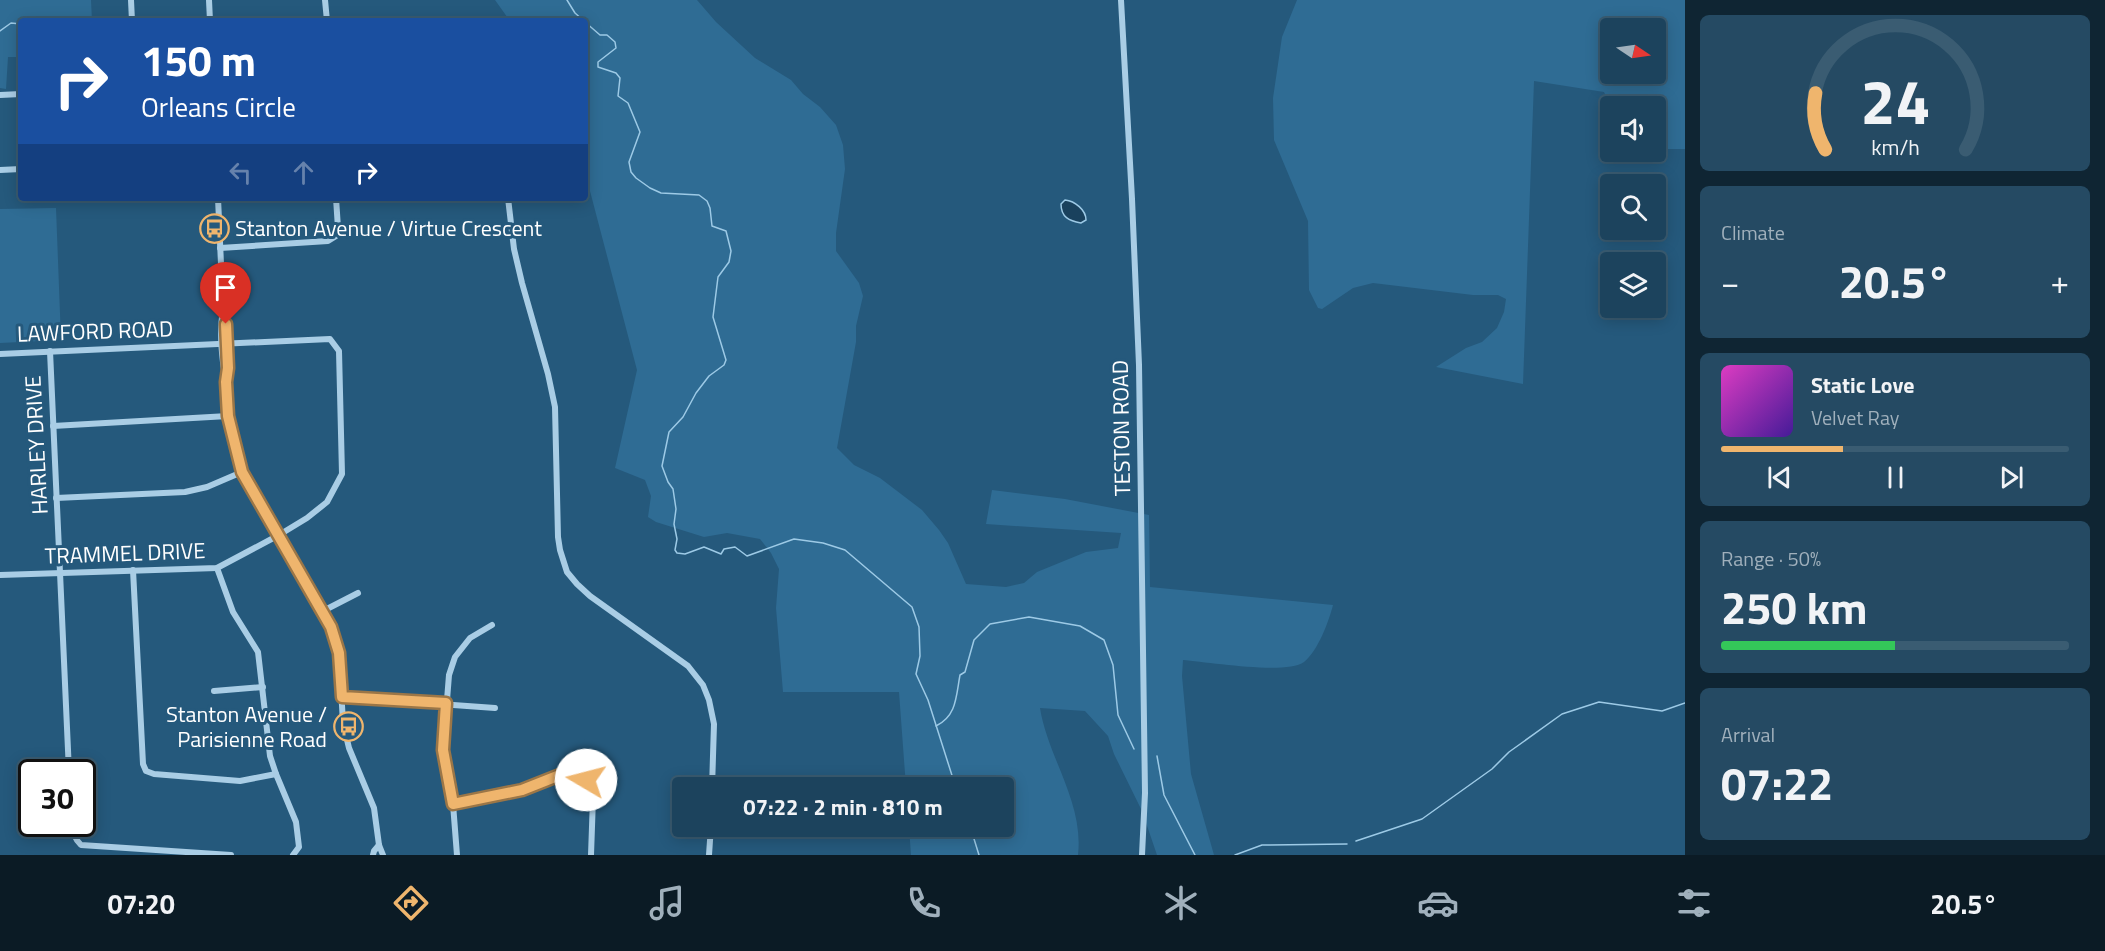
<!DOCTYPE html>
<html lang="en">
<head>
<meta charset="utf-8">
<style>
  body { margin:0; font-family:"Titillium Web",sans-serif; background:#254a63; color:#f1f3f6; height:100vh; display:flex; flex-direction:column; font-size:22px; white-space:nowrap }
  * { box-sizing:border-box; margin:0 }
  p { font-size:20px; color:#a0b0bc }
  .icon { flex:none; width:33px; height:33px; fill:none; stroke:currentColor; stroke-width:2; stroke-linecap:round; stroke-linejoin:round }
  .map { position:relative; flex:1; overflow:hidden }
  .drawer { display:flex; flex-direction:column; gap:15px; padding:15px; background:#0f2533; width:420px }
  .drawer>* { flex:none }
  .hud { position:absolute; left:18px; top:18px; width:570px; height:183px; border-radius:6px; box-shadow:0 3px 15px #0003,0 0 0 2px #3a5c72; background:#1a4fa0; color:#fff; overflow:hidden }
  .needle { width:39px; rotate:103deg }
  .controls { position:absolute; left:1600px; top:18px; display:grid; gap:12px }
  .controls a { display:grid; place-items:center; width:66px; height:66px; border-radius:6px; background:#1c435d; box-shadow:0 3px 15px #0003,0 0 0 2px #3a5c72; font-size:30px }
  .speed { position:absolute; left:18px; top:759px; display:flex; gap:12px; font-size:30px; font-weight:700; text-align:center }
  .speed>* { display:grid; place-content:center; width:78px; height:78px; border-radius:50%; background:#1c435d; box-shadow:0 3px 15px #0003,0 0 0 2px #3a5c72; line-height:1 }
  .speed .limit { border:3px solid #111; border-radius:9px; background:#fff; color:#111 }
  .pin { position:absolute; display:grid; place-items:center; width:51px; height:51px; color:#fff; margin:-62px -26px; border-radius:50% 50% 50% 0; rotate:-45deg; box-shadow:0 0 6px #0007 }
  .pin .icon { rotate:45deg }
  .me { position:absolute; width:66px; margin:-33px; rotate:278deg; stroke-linejoin:round; filter:drop-shadow(0 0 4px #0008) }
  .turn { display:flex; align-items:center; gap:21px; height:126px; padding:0 24px; font-size:27px }
  .turn .icon { width:78px; height:78px; stroke-width:2.5 }
  .turn b { display:block; font-size:42px; line-height:51px }
  .lanes { display:flex; align-items:center; height:57px; padding:0 24px; background:#0003; justify-content:center; gap:30px; direction:ltr }
  .lanes .off { opacity:.35 }
  .big { font-size:45px; font-weight:700; line-height:1.1 }
  .drawer .widget { flex:1; display:flex; flex-direction:column; justify-content:center; gap:9px; min-width:0; padding:0 21px; border-radius:9px; background:#254a63 }
  .drawer .dial { align-items:center; gap:0 }
  .dial svg { height:156px; overflow:visible; fill:none; stroke:#3a5c72; stroke-width:7; stroke-linecap:round; text-anchor:middle }
  .dial text { fill:#f1f3f6; stroke:none }
  .song { display:flex; align-items:center; gap:18px }
  .cover { width:72px; height:72px; border-radius:9px; background:linear-gradient(135deg,hsl(310 70% 55%),hsl(260 70% 35%)) }
  .played { height:6px; border-radius:3px; background:linear-gradient(90deg,#efb56d 35%,#3a5c72 35%) }
  .keys { display:flex; justify-content:space-around; direction:ltr }
  .heat { display:flex; justify-content:space-between; align-items:center; font-size:33px; direction:ltr }
  .charge { height:9px; border-radius:4px; background:linear-gradient(90deg,#34c759 50%,#3a5c72 0) }
  .trip { position:absolute; left:672px; top:777px; width:342px; height:60px; border-radius:6px; background:#1c435d; box-shadow:0 3px 15px #0003,0 0 0 2px #3a5c72; font-weight:700; line-height:60px; text-align:center }
  .menu { display:flex; height:96px; justify-content:space-around; align-items:center; background:#0b1b25; color:#a0b0bc }
  .menu .icon { width:42px; height:42px }
  .menu .on { color:#efb56d }
  .menu b { font-size:27px; color:#f1f3f6 }
  main { display:flex; flex:1; min-height:0 }
  .map>svg:first-child { display:block }
  .green { fill:#2f6c94; fill-rule:evenodd }
  .water { fill:#19415d; stroke:#9dcae6; stroke-width:1.5 }
  .lines { fill:none; stroke-linecap:round; stroke-linejoin:round }
  .stream { stroke:#9dcae6; stroke-width:1.5 }
  .minor { stroke:#a9cde5; stroke-width:6 }
  .route-casing { stroke:#9b7647; stroke-width:15 }
  .route { stroke:#efb56d; stroke-width:10 }
  .labels { text-anchor:middle; stroke-width:6; stroke-linejoin:round; paint-order:stroke }
  .poi-label { font-size:22px; fill:#fff; stroke:#25597c; text-anchor:start }
  .street-label { font-size:22px; fill:#fff; stroke:#25597c }
</style>
</head>
<body>
<main>
<div class="map">
<svg width="1685" height="855" viewBox="0 0 1685 855">
  <rect width="100%" height="100%" fill="#25597c"/>
  <g class="green">
    <path d="M0,0H91L92,21H21V57H8L6,89L0,88Z"/>
    <path d="M495,0H697L716,22L755,58L791,80L803,94L820,107L836,125L843,145L845,169L836,233V251L859,283L863,296L856,326V342L837,448L854,465L880,478L922,510L939,530L948,543L966,584L1006,587L1024,583L1037,572L1086,552L1118,548L1121,533L986,524L992,490L1065,499L1149,515L1150,587L1333,605C1329,621 1318,651 1304,662C1286,675 1208,662 1183,660L1182,676L1191,774L1214,855H1157L1142,811L1114,754L1108,736L1085,711L1040,708C1048,758 1084,802 1078,855H911L909,827L1004,826V788L906,787L899,692H783L776,608L779,569L771,553L760,539L727,533L704,537L656,522L648,517L651,496L645,480L615,468L637,370L585,172V21H510Z"/>
    <path d="M1297,0H1685V149H1656V106L1611,107L1604,92L1534,81L1523,384L1436,367L1466,348L1482,342L1497,328L1504,312L1506,299L1498,295H1473L1373,283L1353,288L1322,309L1318,308L1309,290L1308,221L1274,140L1273,98L1282,37ZM1611,28H1656V74H1611Z"/>
    <path d="M56,208L61,340L0,343V209Z"/>
  </g>
  <path class="water" d="M1065,200C1075,201 1086,210 1086,220L1081,223C1069,221 1061,217 1061,204Z"/>
  <g class="lines">
    <g class="stream">
      <path d="M567,0L575,13L584,21"/>
      <path d="M585,22L600,35H607L615,42L616,48L598,62V67L616,73L620,78L618,96L628,103L640,132L629,162L631,172L636,178L650,188L661,193L699,195L707,201L710,208L712,226L726,231L731,251L729,262L718,277L713,317L726,360L724,365L709,376L696,393L683,417L669,432L662,466L668,482L673,489L676,509L674,524L677,539L675,550L677,553L685,554L704,547L721,554L724,549L735,547L747,556L794,539L823,543L845,550L912,607L919,627L920,656L916,674L928,700L956,788"/>
      <path d="M0,31L11,23L21,24"/>
      <path d="M936,726C957,716 956,696 960,675L965,672L974,640L990,624L1029,617L1080,626L1104,640L1113,665L1118,715L1134,749"/>
      <path d="M1157,756L1164,795L1195,855"/>
      <path d="M970,826L979,855"/>
      <path d="M1356,841L1422,819L1492,769L1509,752L1562,714L1599,702L1662,711L1685,703"/>
      <path d="M1235,855L1262,845L1347,844"/>
    </g>
    <g class="minor">
      <path d="M131,0L132,21"/>
      <path d="M209,0L210,21"/>
      <path d="M325,0L327,21"/>
      <path d="M1121,0L1132,199L1139,365L1145,793L1142,855"/>
      <path d="M0,95L21,94"/>
      <path d="M0,170L21,169"/>
      <path d="M218,198L223,308C219,335 222,358 226,384C227,395 226,406 228,417C231,435 237,454 242,472L331,627L339,653L343,723L349,748L374,808L379,845L383,855"/>
      <path d="M508,198L514,249L522,283L548,374L555,407L558,537L560,550L567,572L577,584L590,596L688,666L703,685L709,700L714,724L712,788"/>
      <path d="M220,248L328,241L336,236L338,228L336,198"/>
      <path d="M224,314C229,334 230,358 226,378"/>
      <path d="M50,351L69,772"/>
      <path d="M0,354L330,339L339,351L342,474L327,502L307,518L279,535L217,568L0,575"/>
      <path d="M53,426L228,416"/>
      <path d="M56,498L185,492L207,487L242,472"/>
      <path d="M217,568L233,612L258,652L270,756L276,774L296,822L299,847L293,855"/>
      <path d="M133,570L143,764L146,771L154,774L240,781L276,774"/>
      <path d="M323,611L358,593"/>
      <path d="M492,625L470,638L455,657L449,675L443,750L453,804L522,790L571,771L580,774L586,780L593,798L591,855"/>
      <path d="M214,691L263,687"/>
      <path d="M342,697L495,708"/>
      <path d="M453,804L457,855"/>
      <path d="M72,824C72,833 75,839 81,845L231,855"/>
      <path d="M373,855L374,851L379,845"/>
      <path d="M709,855L711,826"/>
    </g>
  </g>
  <g class="lines">
    <defs>
      <path id="route" d="M226,324L228,368L226,382L228,416L242,472L331,627L339,653L342,697L446,703L443,750L453,804L522,790L570,771L580,774L586,780"/>
    </defs>
    <use href="#route" class="route-casing"/>
    <use href="#route" class="route"/>
  </g>
  <defs>
    <symbol id="bus-ring" viewBox="-11 -11 22 22"><circle r="9.5" fill="#25597c" stroke="#efb56d" stroke-width="1.5"/><path d="M-5-6H5V4H4V6H2V4H-2V6H-4V4H-5ZM-3.5-4V0h7V-4ZM-3.5 1.2v1.5H-2V1.2ZM2 1.2v1.5H3.5V1.2Z" fill="#efb56d"/></symbol>
  </defs>
  <g fill-rule="evenodd">
    <use href="#bus-ring" x="198" y="212" width="33" height="33"/>
    <use href="#bus-ring" x="332" y="710" width="33" height="33"/>
  </g>
  <g class="labels">
    <g class="poi-label">
      <text x="235" y="236">Stanton Avenue / Virtue Crescent</text>
      <text x="327" y="722" text-anchor="end">Stanton Avenue /<tspan x="327" dy="25">Parisienne Road</tspan></text>
    </g>
    <g class="street-label">
      <text transform="translate(95 331) rotate(-2)" y="8">LAWFORD ROAD</text>
      <text transform="translate(1121 428) rotate(-91)" y="8">TESTON ROAD</text>
      <text transform="translate(36 445) rotate(-93)" y="8">HARLEY DRIVE</text>
      <text transform="translate(125 553) rotate(-2)" y="8">TRAMMEL DRIVE</text>
    </g>
  </g>
</svg>
<div class="controls">
<a><svg class="needle" viewBox="-14 -14 28 28"><path d="M0-13l5 13h-10z" fill="#e53935"/><path d="M0 13l5-13h-10z" fill="#a0b0bc"/></svg></a>
<a><svg class="icon" aria-label="sound" viewBox="0 0 24 24"><path d="M4 9h4l5-4v14l-5-4H4zM17 9q2 3 0 6"/></svg></a>
<a><svg class="icon" aria-label="search" viewBox="0 0 24 24"><circle cx="10" cy="10" r="6"/><path d="M15 15l6 6"/></svg></a>
<a><svg class="icon" aria-label="layers" viewBox="0 0 24 24"><path d="M12 4l9 5-9 5-9-5zM3 14l9 5 9-5"/></svg></a>
</div>
<div class="speed"><div class="limit">30</div></div>
<div class="pin" style="left:226px;top:324px;background:#d93025"><svg class="icon" aria-label="arrive" viewBox="0 0 24 24"><path d="M6 21V4h12l-3 4 3 4H6"/></svg></div>
<svg class="me" style="left:586px;top:780px" viewBox="-20 -20 40 40"><circle r="19" fill="#fff"/><path d="M0-13L10 11 0 6-10 11z" fill="#efb56d"/></svg>
<div class="trip">07:22 · 2 min · 810 m</div>
<div class="hud">
<div class="turn"><svg class="icon" aria-label="right" viewBox="0 0 24 24"><path d="M7 20v-9h11M14 6l5 5-5 5"/></svg><div><b>150 m</b>Orleans Circle</div></div>
<div class="lanes"><svg class="icon off" aria-label="left" viewBox="0 0 24 24"><path d="M17 20v-9H6M10 6l-5 5 5 5"/></svg><svg class="icon off" aria-label="ahead" viewBox="0 0 24 24"><path d="M12 20V5M6 11l6-6 6 6"/></svg><svg class="icon" aria-label="right" viewBox="0 0 24 24"><path d="M7 20v-9h11M14 6l5 5-5 5"/></svg></div>
</div>
</div>
<section class="drawer">
<div class="widget dial"><svg viewBox="0 0 100 80">
<path d="M14 69A42 42 0 1 1 86 69"/>
<path d="M14 69A42 42 0 0 1 9 40" stroke="#efb56d"/>
<text x="50" y="56" font-size="32" font-weight="700">24</text>
<text x="50" y="72" font-size="11">km/h</text>
</svg></div>
<div class="widget"><p>Climate</p>
<div class="heat"><a>−</a><b class="big">20.5°</b><a>+</a></div>
</div>
<div class="widget">
<div class="song"><i class="cover"></i><div><b>Static Love</b><p>Velvet Ray</p></div></div>
<div class="played"></div>
<div class="keys"><svg class="icon" aria-label="previous" viewBox="0 0 24 24"><path d="M18 5L8 12l10 7zM5 5v14"/></svg><svg class="icon" aria-label="pause" viewBox="0 0 24 24"><path d="M8 5v14M16 5v14"/></svg><svg class="icon" aria-label="next" viewBox="0 0 24 24"><path d="M6 5l10 7-10 7zM19 5v14"/></svg></div>
</div>
<div class="widget"><p>Range · 50%</p><b class="big">250 km</b><div class="charge"></div></div>
<div class="widget"><p>Arrival</p><b class="big">07:22</b></div>
</section>
</main>
<nav class="menu">
<b>07:20</b>
<svg class="icon on" aria-label="directions" viewBox="0 0 24 24"><path d="M12 3l9 9-9 9-9-9zM9 14v-3h6M13 9l2 2-2 2"/></svg>
<svg class="icon" aria-label="music" viewBox="0 0 24 24"><path d="M9 18V5l10-2v13"/><circle cx="6" cy="18" r="3"/><circle cx="16" cy="16" r="3"/></svg>
<svg class="icon" aria-label="phone" viewBox="0 0 24 24"><path d="M5 4h4l2 5-3 2q2 4 5 5l2-3 5 2v4C11 20 4 13 5 4z"/></svg>
<svg class="icon" aria-label="climate" viewBox="0 0 24 24"><path d="M12 3v18M4 7l16 10M4 17L20 7"/></svg>
<svg class="icon" aria-label="car" viewBox="0 0 24 24"><path d="M5 17H2v-5l4-1 3-4h7l3 4 3 1v5h-3M9 17h6M6 11h13"/><circle cx="7" cy="17" r="2"/><circle cx="17" cy="17" r="2"/></svg>
<svg class="icon" aria-label="filters" viewBox="0 0 24 24"><path d="M4 7h16M4 17h16"/><circle cx="9" cy="7" r="2"/><circle cx="15" cy="17" r="2"/></svg>
<b>20.5°</b>
</nav>
</body>
</html>
